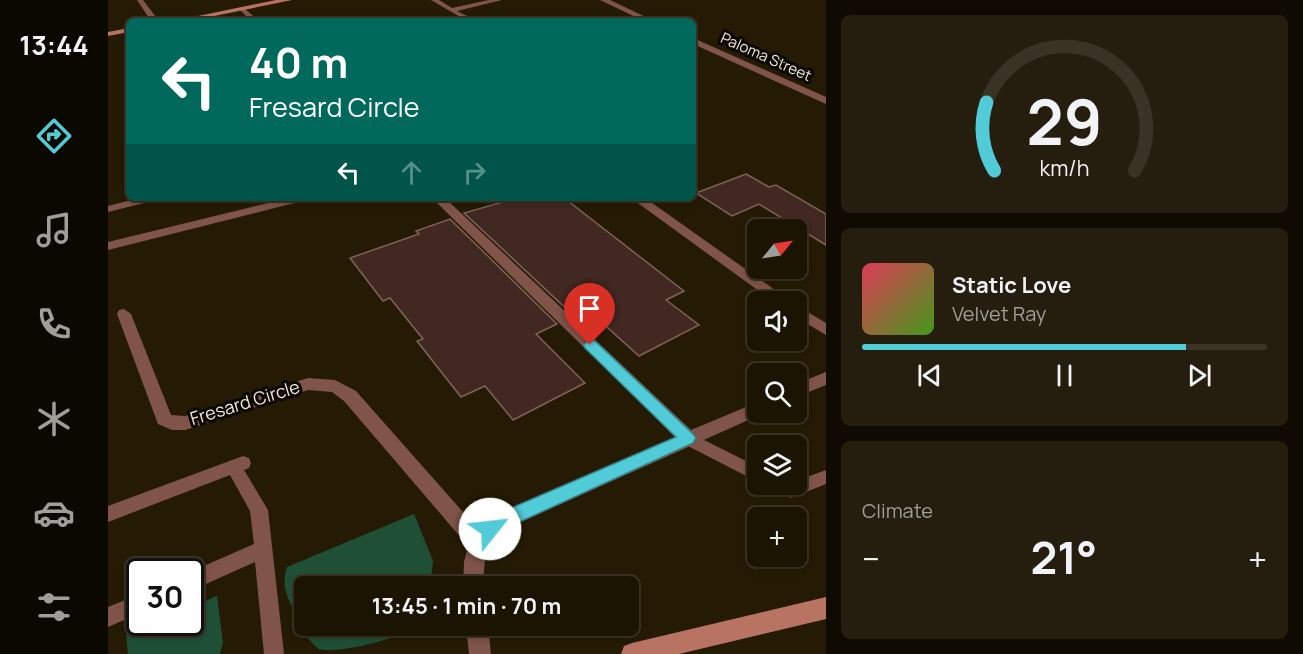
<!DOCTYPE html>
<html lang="en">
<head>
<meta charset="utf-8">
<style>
  body { margin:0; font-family:Manrope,sans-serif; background:#251d0d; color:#f1f3f6; height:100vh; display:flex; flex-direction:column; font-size:22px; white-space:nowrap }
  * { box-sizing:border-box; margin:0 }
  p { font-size:20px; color:#a09e9a }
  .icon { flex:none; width:33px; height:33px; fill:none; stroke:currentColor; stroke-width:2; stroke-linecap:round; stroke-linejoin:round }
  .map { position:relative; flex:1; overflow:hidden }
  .sheet { display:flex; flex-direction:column; gap:15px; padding:15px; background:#0f0b02; width:477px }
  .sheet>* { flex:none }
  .hud { position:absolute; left:18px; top:18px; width:570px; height:183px; border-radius:9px; box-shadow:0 3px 9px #0003,0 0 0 2px #3a3325; background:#00695c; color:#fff; overflow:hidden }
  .needle { width:39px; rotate:60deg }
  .tools { position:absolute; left:639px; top:219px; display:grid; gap:12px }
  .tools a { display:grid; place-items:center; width:60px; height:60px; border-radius:9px; background:#1c1403; box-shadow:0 3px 9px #0003,0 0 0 2px #3a3325; font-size:30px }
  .speed { position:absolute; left:18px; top:558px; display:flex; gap:12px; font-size:30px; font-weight:700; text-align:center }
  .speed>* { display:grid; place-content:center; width:78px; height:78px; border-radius:50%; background:#1c1403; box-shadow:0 3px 9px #0003,0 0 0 2px #3a3325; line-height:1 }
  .speed .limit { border:3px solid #111; border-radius:9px; background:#fff; color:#111 }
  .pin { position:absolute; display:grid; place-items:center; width:51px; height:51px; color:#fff; margin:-62px -26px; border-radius:50% 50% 50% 0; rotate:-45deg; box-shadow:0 0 6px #0007 }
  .pin .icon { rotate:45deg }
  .me { position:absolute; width:66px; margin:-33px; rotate:61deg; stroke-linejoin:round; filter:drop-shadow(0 0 4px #0008) }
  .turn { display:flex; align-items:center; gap:21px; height:126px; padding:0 24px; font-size:27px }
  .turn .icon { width:78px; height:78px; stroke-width:2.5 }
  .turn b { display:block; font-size:42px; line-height:51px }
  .lanes { display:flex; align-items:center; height:57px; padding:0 24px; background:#0003; justify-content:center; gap:30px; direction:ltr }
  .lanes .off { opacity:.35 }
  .big { font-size:45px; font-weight:700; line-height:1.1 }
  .sheet .widget { flex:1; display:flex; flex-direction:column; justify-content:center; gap:9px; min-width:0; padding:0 21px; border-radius:9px; background:#251d0d }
  .sheet .dial { align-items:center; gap:0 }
  .dial svg { height:156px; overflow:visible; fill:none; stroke:#3a3325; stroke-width:7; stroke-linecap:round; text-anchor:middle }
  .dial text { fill:#f1f3f6; stroke:none }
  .song { display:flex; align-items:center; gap:18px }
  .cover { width:72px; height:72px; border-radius:9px; background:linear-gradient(135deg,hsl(350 70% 55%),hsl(100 70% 35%)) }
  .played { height:6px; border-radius:3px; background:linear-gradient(90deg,#52cbd8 80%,#3a3325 80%) }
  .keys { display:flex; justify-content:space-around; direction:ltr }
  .heat { display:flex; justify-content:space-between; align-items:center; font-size:33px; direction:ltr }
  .trip { position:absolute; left:186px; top:576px; width:345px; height:60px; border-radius:9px; background:#1c1403; box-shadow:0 3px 9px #0003,0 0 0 2px #3a3325; font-weight:700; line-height:60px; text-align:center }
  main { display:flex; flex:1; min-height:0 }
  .dock { display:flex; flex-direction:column; width:108px; justify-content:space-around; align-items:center; background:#0b0801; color:#a09e9a }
  .dock .icon { width:42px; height:42px }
  .dock .selected { color:#52cbd8 }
  .dock b { font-size:27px; color:#f1f3f6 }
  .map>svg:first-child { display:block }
  .green { fill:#1f5036 }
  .building { fill:#412821; stroke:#7f625a; stroke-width:1.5 }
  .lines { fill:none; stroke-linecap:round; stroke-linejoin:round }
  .service { fill:#80544a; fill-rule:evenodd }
  .minor { fill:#80544a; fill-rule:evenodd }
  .secondary { fill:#b97362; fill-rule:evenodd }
  .route { fill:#52cbd8; stroke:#35848c; stroke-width:1.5 }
  .labels { text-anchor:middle; stroke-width:6; stroke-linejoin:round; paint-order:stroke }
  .far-street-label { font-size:15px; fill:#efe8da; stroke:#0a0701 }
  .street-label { font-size:18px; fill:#efe8da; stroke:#0a0701 }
</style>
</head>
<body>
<main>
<nav class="dock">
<b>13:44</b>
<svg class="icon selected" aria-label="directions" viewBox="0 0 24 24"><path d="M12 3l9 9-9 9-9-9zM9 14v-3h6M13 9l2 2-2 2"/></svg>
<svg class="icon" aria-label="music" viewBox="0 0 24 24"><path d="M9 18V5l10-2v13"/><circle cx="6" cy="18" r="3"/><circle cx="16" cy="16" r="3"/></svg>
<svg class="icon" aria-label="phone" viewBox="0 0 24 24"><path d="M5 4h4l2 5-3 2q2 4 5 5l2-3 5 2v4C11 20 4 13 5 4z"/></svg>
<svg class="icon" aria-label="climate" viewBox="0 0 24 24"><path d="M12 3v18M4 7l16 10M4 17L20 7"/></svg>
<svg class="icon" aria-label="car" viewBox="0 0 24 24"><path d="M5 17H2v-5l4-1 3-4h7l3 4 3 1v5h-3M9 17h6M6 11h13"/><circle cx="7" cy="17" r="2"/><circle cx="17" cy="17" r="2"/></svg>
<svg class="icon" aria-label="filters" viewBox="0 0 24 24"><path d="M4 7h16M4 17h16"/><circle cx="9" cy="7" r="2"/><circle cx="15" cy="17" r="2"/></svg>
</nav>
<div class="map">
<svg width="718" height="654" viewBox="0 0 718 654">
  <rect width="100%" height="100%" fill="#251b04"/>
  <g class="green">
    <path d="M306,514L325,561L322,586H196V626L308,627C288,639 233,654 211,649C200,642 193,626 188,615C179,595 173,588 179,567Z"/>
    <path d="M109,596L115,643L112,654H20L18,635L47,623L82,622L83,607Z"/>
  </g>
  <g class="building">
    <path d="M638,174L661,187L668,185L718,214V245L651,204L624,216L588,193Z"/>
    <path d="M409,198H456L576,291L558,300L591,325L531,356L480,310L466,316L356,213Z"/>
    <path d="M342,219L449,324L428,334L477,383L405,420L377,386L353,397L309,341L315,339L282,298L275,301L242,258L311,234L308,231Z"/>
  </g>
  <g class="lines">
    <g class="service">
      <path d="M29,0H35L51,21H43Z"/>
      <path d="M323,0H331L344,8L381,0H394L349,11L361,17L359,21Z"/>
      <path d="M132,8H136L151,21H143L132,10Z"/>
      <path d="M31,198H49L48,200L0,212V206Z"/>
      <path d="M181,198H199L198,200L0,250V242Z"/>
      <path d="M580,432L650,467V482L574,443L572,438L574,433Z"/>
      <path d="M135,456L141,458L143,463L141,468L136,470L160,510L176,654H156L147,562L82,591V572L146,544L142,511L122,475L0,522V506Z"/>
      <path d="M718,470V484L683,498L663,489L661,484H688V481Z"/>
      <path d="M32,594V613L0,627V607Z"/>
    </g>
    <g class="minor">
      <path d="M492,0H502L546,21H536Z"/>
      <path d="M585,38L718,97V104L585,44Z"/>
      <path d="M324,198H337L583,430L650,402V412L656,413L408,524C377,544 377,551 375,586H355L356,562L360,546L236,401L224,392L200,390L77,430H64L50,424L9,314L11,310L16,309L23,314L63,415L77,416L200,378L227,380L248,391L370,529L394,512L567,437Z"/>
      <path d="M523,198H537L684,302H666Z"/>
      <path d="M688,305L718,323V335L688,317Z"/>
      <path d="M718,372V385L688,397V384Z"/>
      <path d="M358,626H380L383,654H361Z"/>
    </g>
    <g class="secondary">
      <path d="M168,0H184L82,21H66Z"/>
      <path d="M21,28V32L0,36V32Z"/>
      <path d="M718,597V619L571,654H513L516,646L524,643Z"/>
    </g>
  </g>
  <path class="route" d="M482,340L487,341L585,434L588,438L585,443L407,524L382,537L376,535L373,529L376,523L394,512L568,437L477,348L475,345Z"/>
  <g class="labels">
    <g class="far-street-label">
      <text transform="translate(658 57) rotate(24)" y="5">Paloma Street</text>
    </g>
    <g class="street-label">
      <text transform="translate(137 403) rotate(-17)" y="6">Fresard Circle</text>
    </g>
  </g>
</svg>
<div class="tools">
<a><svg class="needle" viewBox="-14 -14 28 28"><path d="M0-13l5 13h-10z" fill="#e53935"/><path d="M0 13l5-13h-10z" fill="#a09e9a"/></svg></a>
<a><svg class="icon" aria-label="sound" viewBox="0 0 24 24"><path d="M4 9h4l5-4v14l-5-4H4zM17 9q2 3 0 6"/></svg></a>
<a><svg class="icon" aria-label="search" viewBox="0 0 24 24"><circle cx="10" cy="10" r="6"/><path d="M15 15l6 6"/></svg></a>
<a><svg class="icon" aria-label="layers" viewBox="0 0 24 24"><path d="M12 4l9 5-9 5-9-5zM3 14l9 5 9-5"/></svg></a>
<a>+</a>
</div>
<div class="speed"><div class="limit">30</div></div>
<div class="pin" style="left:482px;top:345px;background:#d93025"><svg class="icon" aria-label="arrive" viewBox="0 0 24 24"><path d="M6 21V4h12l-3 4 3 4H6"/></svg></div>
<svg class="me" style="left:382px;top:529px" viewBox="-20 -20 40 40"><circle r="19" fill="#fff"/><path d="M0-13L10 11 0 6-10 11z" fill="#52cbd8"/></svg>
<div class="trip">13:45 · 1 min · 70 m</div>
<div class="hud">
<div class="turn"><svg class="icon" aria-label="left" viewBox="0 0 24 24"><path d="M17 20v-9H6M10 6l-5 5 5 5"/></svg><div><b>40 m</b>Fresard Circle</div></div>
<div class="lanes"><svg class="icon" aria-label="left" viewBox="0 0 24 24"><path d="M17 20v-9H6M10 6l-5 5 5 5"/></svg><svg class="icon off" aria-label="ahead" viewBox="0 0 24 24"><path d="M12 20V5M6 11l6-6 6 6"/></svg><svg class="icon off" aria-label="right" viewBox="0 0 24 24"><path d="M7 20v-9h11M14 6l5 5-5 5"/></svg></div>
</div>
</div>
<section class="sheet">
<div class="widget dial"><svg viewBox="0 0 100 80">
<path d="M14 69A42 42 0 1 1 86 69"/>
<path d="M14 69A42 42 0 0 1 10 34" stroke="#52cbd8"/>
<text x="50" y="56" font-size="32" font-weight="700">29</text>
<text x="50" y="72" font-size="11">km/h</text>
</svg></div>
<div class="widget">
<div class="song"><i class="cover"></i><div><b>Static Love</b><p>Velvet Ray</p></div></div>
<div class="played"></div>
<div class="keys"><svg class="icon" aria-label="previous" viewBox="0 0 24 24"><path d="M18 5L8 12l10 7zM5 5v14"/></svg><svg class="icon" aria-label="pause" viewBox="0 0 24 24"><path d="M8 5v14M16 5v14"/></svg><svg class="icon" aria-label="next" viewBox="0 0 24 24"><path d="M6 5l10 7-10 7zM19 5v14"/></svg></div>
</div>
<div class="widget"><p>Climate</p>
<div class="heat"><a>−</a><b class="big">21°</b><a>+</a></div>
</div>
</section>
</main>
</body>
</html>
